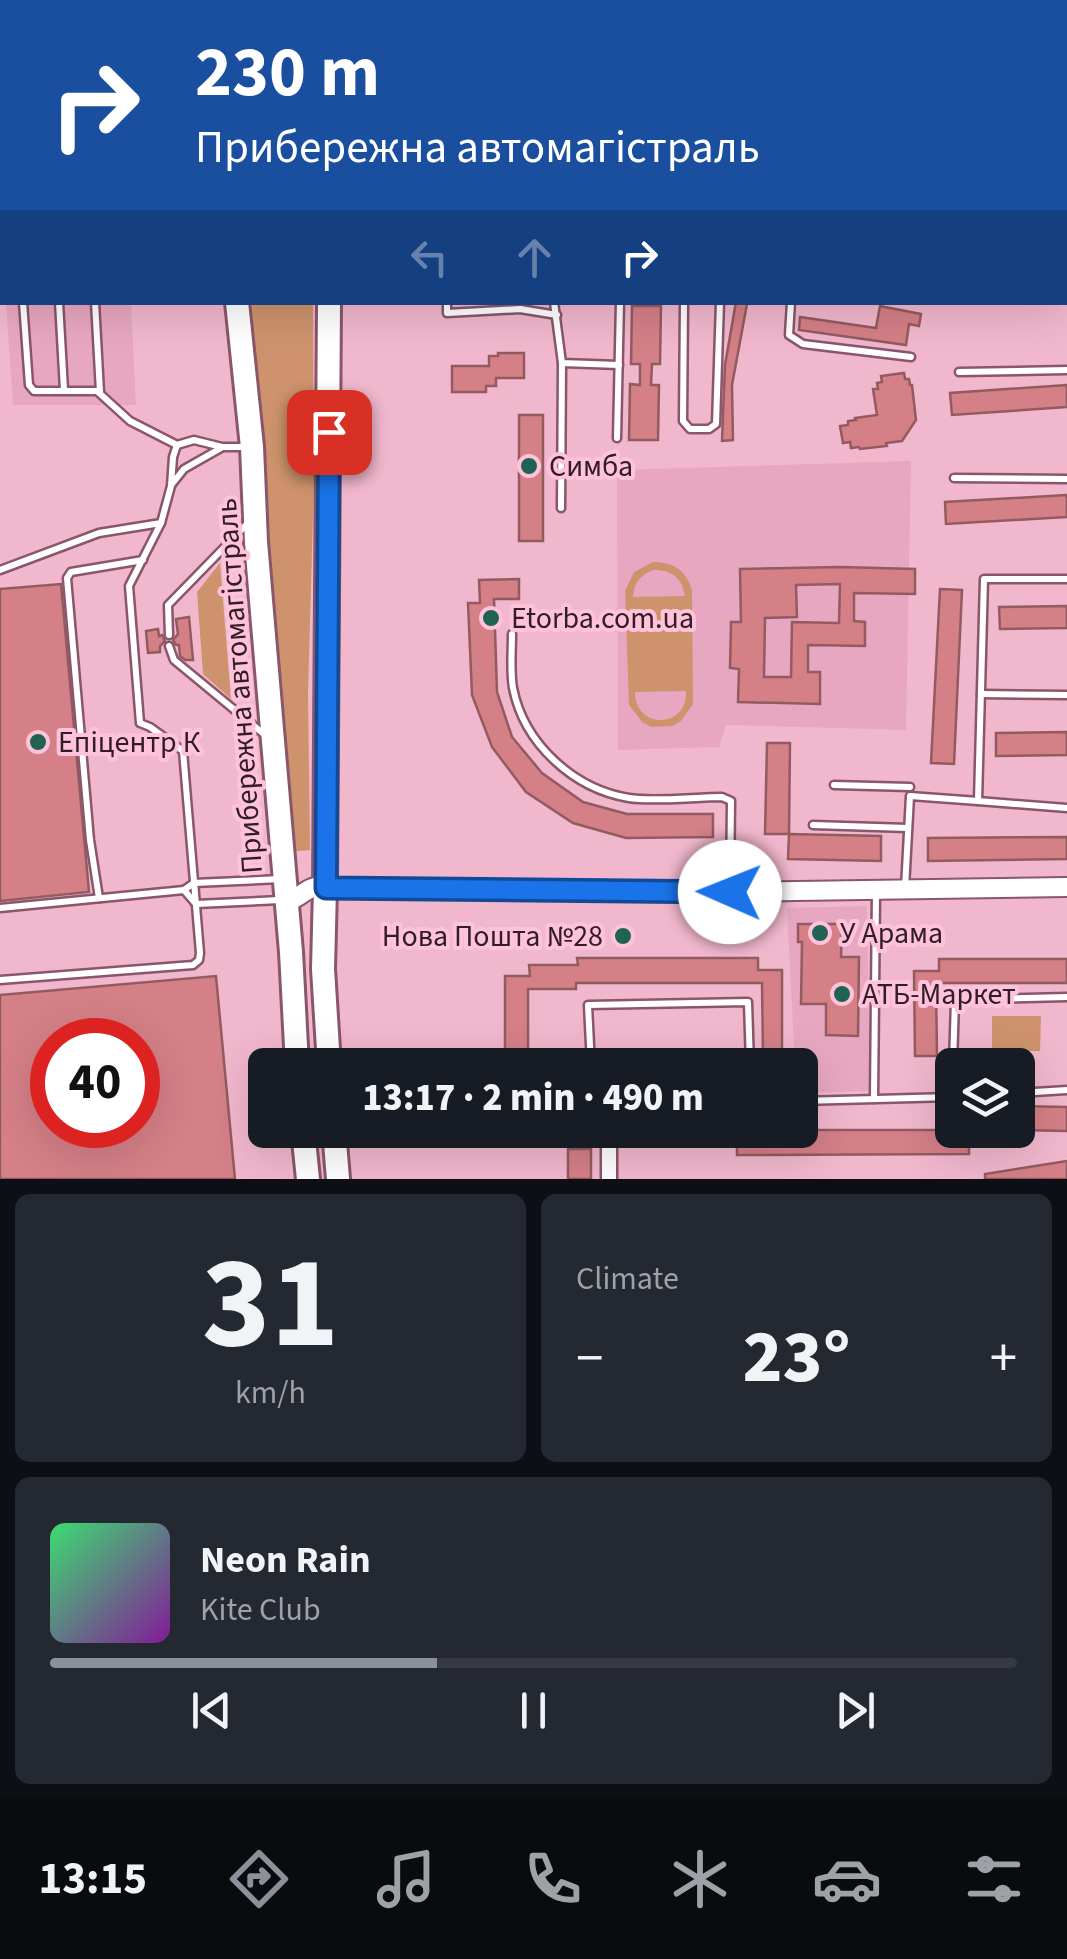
<!DOCTYPE html>
<html lang="en">
<head>
<meta charset="utf-8">
<style>
  body { margin:0; font-family:"Source Sans 3",sans-serif; background:#242831; color:#f1f3f6; height:100vh; display:flex; flex-direction:column; font-size:38px; white-space:nowrap }
  * { box-sizing:border-box; margin:0 }
  p { font-size:32px; color:#9ea1a6 }
  .icon { flex:none; width:55px; height:55px; fill:none; stroke:currentColor; stroke-width:2; stroke-linecap:round; stroke-linejoin:round }
  .map { position:relative; height:1179px; overflow:hidden }
  .panel { display:flex; flex-direction:column; gap:15px; padding:15px; background:#0d0f14; flex:1 }
  .panel>* { flex:none }
  .guide { position:absolute; left:0px; top:0px; width:1068px; height:305px; box-shadow:0 10px 40px #0002; background:#1a4fa0; color:#fff; overflow:hidden }
  .tools { position:absolute; left:935px; top:1048px; display:grid; gap:20px }
  .tools a { display:grid; place-items:center; width:100px; height:100px; border-radius:15px; background:#171b24; box-shadow:0 10px 40px #0002; font-size:50px }
  .speed { position:absolute; left:30px; top:1018px; display:flex; gap:20px; font-size:50px; font-weight:700; text-align:center }
  .speed>* { display:grid; place-content:center; width:130px; height:130px; border-radius:50%; background:#171b24; box-shadow:0 10px 40px #0002; line-height:1 }
  .speed .limit { border:15px solid #d22; background:#fff; color:#111 }
  .pin { position:absolute; display:grid; place-items:center; width:85px; height:85px; color:#fff; margin:-42px; border-radius:20px; box-shadow:0 5px 15px #0006 }
  .me { position:absolute; width:110px; margin:-55px; rotate:271deg; stroke-linejoin:round; filter:drop-shadow(0 0 8px #0008) }
  .turn { display:flex; align-items:center; gap:35px; height:210px; padding:0 30px; font-size:45px }
  .turn .icon { width:130px; height:130px; stroke-width:2.5 }
  .turn b { display:block; font-size:70px; line-height:85px }
  .lanes { display:flex; align-items:center; height:95px; padding:0 30px; background:#0003; justify-content:center; gap:50px; direction:ltr }
  .lanes .off { opacity:.35 }
  .big { font-size:75px; font-weight:800; line-height:1.1 }
  .panel .card { flex:1; display:flex; flex-direction:column; justify-content:center; gap:15px; min-width:0; padding:0 35px; border-radius:15px; background:#242831 }
  .panel .dial { align-items:center; gap:0 }
  .dial b { font-size:130px; line-height:1 }
  .song { display:flex; align-items:center; gap:30px }
  .cover { width:120px; height:120px; border-radius:15px; background:linear-gradient(135deg,hsl(140 70% 55%),hsl(290 70% 35%)) }
  .played { height:10px; border-radius:5px; background:linear-gradient(90deg,#8c9099 40%,#363941 40%) }
  .keys { display:flex; justify-content:space-around; direction:ltr }
  .heat { display:flex; justify-content:space-between; align-items:center; font-size:55px; direction:ltr }
  .panel .tiles { flex:1; display:grid; gap:15px; grid-template-columns:1fr 1fr }
  .card:last-child { grid-column:span 2 }
  .trip { position:absolute; left:248px; top:1048px; width:570px; height:100px; border-radius:15px; background:#171b24; box-shadow:0 10px 40px #0002; font-weight:800; line-height:100px; text-align:center }
  .tabs { display:flex; height:160px; justify-content:space-around; align-items:center; background:#090b0e; color:#9ea1a6 }
  .tabs .icon { width:70px; height:70px }
  .tabs .selected { color:#8c9099 }
  .tabs b { font-size:45px; color:#f1f3f6 }
  .map>svg:first-child { display:block }
  .built { fill:#e8a7c1 }
  .green { fill:#ce936c; fill-rule:evenodd }
  .building { fill:#d57f87; stroke:#925b60; stroke-width:2.5; fill-rule:evenodd }
  .lines { fill:none; stroke-linecap:round; stroke-linejoin:round }
  .service-casing { stroke:#89566b; stroke-width:11 }
  .minor-casing { stroke:#89566b; stroke-width:19 }
  .tertiary-casing { stroke:#89566b; stroke-width:22 }
  .secondary-casing { stroke:#89566b; stroke-width:25 }
  .primary-casing { stroke:#89566b; stroke-width:28 }
  .service { stroke:#fff; stroke-width:6 }
  .minor { stroke:#fff; stroke-width:14 }
  .tertiary { stroke:#fff; stroke-width:18 }
  .secondary { stroke:#fff; stroke-width:20 }
  .primary { stroke:#fff; stroke-width:22 }
  .route-casing { stroke:#114b97; stroke-width:25 }
  .route { stroke:#1a73e8; stroke-width:18 }
  .poi-dot { fill:#206353; stroke:#fec3da; stroke-width:4 }
  .labels { text-anchor:middle; stroke-width:8; stroke-linejoin:round; paint-order:stroke }
  .poi-label { font-size:30px; fill:#321d26; stroke:#fec3da; text-anchor:start }
  .street-label { font-size:30px; fill:#321d26; stroke:#fec3da }
</style>
</head>
<body>
<div class="map">
<svg width="1067" height="1179" viewBox="0 0 1067 1179">
  <rect width="100%" height="100%" fill="#f1b7cd"/>
  <g class="built">
    <path d="M0,0H88V2H2V258L0,224Z"/>
    <path d="M6,303H131L136,405H13Z"/>
    <path d="M911,461L906,730L726,725L719,747L618,750L617,470Z"/>
    <path d="M867,906L870,1091L800,1093V1065H795L787,908Z"/>
  </g>
  <g class="green">
    <path d="M249,303H313L314,480L308,693L310,850L289,852Z"/>
    <path d="M653,562C673,562 686,570 692,590L693,704L681,721L672,726L651,727L642,722L629,705L625,591L634,572ZM654,570C672,570 682,578 685,596L633,597C634,583 640,575 654,570ZM686,691C688,729 635,730 635,692Z"/>
    <path d="M220,563L231,699L203,674L197,592Z"/>
    <path d="M992,1016H1041L1040,1051H992Z"/>
  </g>
  <g class="building">
    <path d="M736,302L747,304L732,385L733,440L722,441L725,365Z"/>
    <path d="M632,306H661L660,364H652L651,385H659L658,440H629L630,384L640,385V364H631Z"/>
    <path d="M880,306L921,314L919,326L909,324L906,345L799,330L800,317L876,328Z"/>
    <path d="M498,353H524V378H496V386H486V392H452V366H489V356H498Z"/>
    <path d="M904,373L905,379H909L910,385H912L916,420L902,441L886,443L887,446L860,449L859,447L851,448L850,442L843,443L840,426L848,425V421L856,420L855,418L877,415L873,389H878L877,383L882,382L881,376Z"/>
    <path d="M1067,385V407L952,415L950,393Z"/>
    <rect x="519" y="415" width="24" height="126"/>
    <path d="M1067,495V517L946,524L945,502Z"/>
    <path d="M840,567L915,569V594L854,593V621L865,622V646L808,645V672H820V704L738,702L739,669L730,668L731,622H741L740,569ZM840,584L839,623L792,622L791,677H764L765,618L797,617L796,585Z"/>
    <path d="M519,579V599H494L497,692L512,737L542,773L583,802L627,814H713V837L626,838L573,823L526,792L492,747L472,695L468,603H480L479,580Z"/>
    <path d="M61,584L89,892L0,901V589Z"/>
    <path d="M940,589L962,590L954,764L931,763Z"/>
    <path d="M1067,606V628L1000,629L999,607Z"/>
    <path d="M189,617L193,660H185L180,656L179,645H176L173,640L178,634L176,619Z"/>
    <path d="M158,629L159,636L162,635L165,641L160,646V652L148,653L146,631Z"/>
    <path d="M1067,732V755L996,756V733Z"/>
    <path d="M767,743H790L789,834H765Z"/>
    <path d="M789,834L881,836V861L788,859Z"/>
    <path d="M1067,837V859L928,861V838Z"/>
    <path d="M798,924H842L841,957H859L858,1036L826,1035V1004H801L802,942H798Z"/>
    <path d="M577,958H758V970H782V1055H763L762,983H576V989H528V1059H505V976H530L529,965H578Z"/>
    <path d="M939,959H1067V983H936L937,1056H915L914,971H939Z"/>
    <path d="M216,976L235,1179H0V995ZM52,1040H138V1125H52Z"/>
    <path d="M1018,1106L1067,1107V1131L1018,1130Z"/>
    <path d="M737,1130H969V1154L737,1155Z"/>
    <rect x="568" y="1149" width="23" height="30"/>
    <path d="M1067,1161V1179H985V1174Z"/>
  </g>
  <g class="lines">
    <defs>
      <g id="service">
        <path d="M73,0L75,2"/>
        <path d="M883,2V0"/>
        <path d="M1065,199H1067"/>
        <path d="M1065,227H1067"/>
        <path d="M23,302L29,385L34,391H97L130,421L177,445L194,440L222,447H246"/>
        <path d="M59,302L64,390"/>
        <path d="M95,302L100,392"/>
        <path d="M447,302V313L520,309L557,315"/>
        <path d="M554,302L562,363L619,365"/>
        <path d="M684,302L683,421L690,429H709L716,424L720,302"/>
        <path d="M791,302L789,335L803,344L911,357"/>
        <path d="M959,372L1067,370"/>
        <path d="M617,438L620,302"/>
        <path d="M954,478L1067,479"/>
        <path d="M172,484L184,469L221,448"/>
        <path d="M561,508L562,363"/>
        <path d="M0,570L99,533L161,523L171,486L173,457L177,445"/>
        <path d="M1067,579H984L978,801L1067,808"/>
        <path d="M512,634C512,652 510,671 513,688C524,744 574,789 629,798C653,802 696,797 722,797L731,801L730,889"/>
        <path d="M169,635L168,605L249,522"/>
        <path d="M169,646L174,660L265,735"/>
        <path d="M981,694L1067,695"/>
        <path d="M834,785L910,787"/>
        <path d="M813,825L908,828"/>
        <path d="M905,888L910,796L978,801"/>
        <path d="M184,890L196,904L280,900"/>
        <path d="M99,898L90,840L67,578L71,572L143,560"/>
        <path d="M0,908L184,890L194,883L281,879"/>
        <path d="M0,980L193,965L199,960L200,953L183,751L150,727L140,723L129,586L161,523"/>
        <path d="M591,1065L588,1005L748,1002L750,1065"/>
        <path d="M953,1065L955,1000L1067,997"/>
        <path d="M1018,1093L1067,1090"/>
        <path d="M874,1099L876,891"/>
        <path d="M800,1101L952,1097V1087"/>
      </g>
      <path id="minor" d="M609,1130V1179"/>
      <path id="tertiary" d="M286,900C299,900 303,890 315,887L730,892L1067,887"/>
      <g id="secondary">
        <path d="M654,0L668,2"/>
        <path d="M359,2L361,0"/>
        <path d="M1065,74H1067"/>
      </g>
      <g id="primary">
        <path d="M215,0V2"/>
        <path d="M326,0V2"/>
        <path d="M237,302L252,447L256,542L291,952L297,1065"/>
        <path d="M329,302L325,888L323,969L329,1065"/>
        <path d="M303,1130L308,1179"/>
        <path d="M334,1130L338,1179"/>
      </g>
    </defs>
    <use href="#service" class="service-casing"/>
    <use href="#minor" class="minor-casing"/>
    <use href="#tertiary" class="tertiary-casing"/>
    <use href="#secondary" class="secondary-casing"/>
    <use href="#primary" class="primary-casing"/>
    <use href="#service" class="service"/>
    <use href="#minor" class="minor"/>
    <use href="#tertiary" class="tertiary"/>
    <use href="#secondary" class="secondary"/>
    <use href="#primary" class="primary"/>
  </g>
  <g class="lines">
    <defs>
      <path id="route" d="M329,432L326,888L730,892"/>
    </defs>
    <use href="#route" class="route-casing"/>
    <use href="#route" class="route"/>
  </g>
  <g class="poi-dot">
    <circle cx="529" cy="466" r="10"/>
    <circle cx="491" cy="618" r="10"/>
    <circle cx="38" cy="742" r="10"/>
    <circle cx="820" cy="933" r="10"/>
    <circle cx="623" cy="936" r="10"/>
    <circle cx="842" cy="994" r="10"/>
  </g>
  <g class="labels">
    <g class="poi-label">
      <text x="549" y="476">Симба</text>
      <text x="511" y="628">Etorba.com.ua</text>
      <text x="58" y="752">Епіцентр К</text>
      <text x="840" y="943">У Арама</text>
      <text x="603" y="946" text-anchor="end">Нова Пошта №28</text>
      <text x="862" y="1004">АТБ-Маркет</text>
    </g>
    <g class="street-label">
      <text transform="translate(239 686) rotate(-94)" y="10">Прибережна автомагістраль</text>
    </g>
  </g>
</svg>
<div class="tools">
<a><svg class="icon" aria-label="layers" viewBox="0 0 24 24"><path d="M12 4l9 5-9 5-9-5zM3 14l9 5 9-5"/></svg></a>
</div>
<div class="speed"><div class="limit">40</div></div>
<div class="pin" style="left:329px;top:432px;background:#d93025"><svg class="icon" aria-label="arrive" viewBox="0 0 24 24"><path d="M6 21V4h12l-3 4 3 4H6"/></svg></div>
<svg class="me" style="left:730px;top:892px" viewBox="-20 -20 40 40"><circle r="19" fill="#fff"/><path d="M0-13L10 11 0 6-10 11z" fill="#1a73e8"/></svg>
<div class="trip">13:17 · 2 min · 490 m</div>
<div class="guide">
<div class="turn"><svg class="icon" aria-label="right" viewBox="0 0 24 24"><path d="M7 20v-9h11M14 6l5 5-5 5"/></svg><div><b>230 m</b>Прибережна автомагістраль</div></div>
<div class="lanes"><svg class="icon off" aria-label="left" viewBox="0 0 24 24"><path d="M17 20v-9H6M10 6l-5 5 5 5"/></svg><svg class="icon off" aria-label="ahead" viewBox="0 0 24 24"><path d="M12 20V5M6 11l6-6 6 6"/></svg><svg class="icon" aria-label="right" viewBox="0 0 24 24"><path d="M7 20v-9h11M14 6l5 5-5 5"/></svg></div>
</div>
</div>
<section class="panel">
<div class="tiles">
<div class="card dial"><b>31</b><p>km/h</p></div>
<div class="card"><p>Climate</p>
<div class="heat"><a>−</a><b class="big">23°</b><a>+</a></div>
</div>
<div class="card">
<div class="song"><i class="cover"></i><div><b>Neon Rain</b><p>Kite Club</p></div></div>
<div class="played"></div>
<div class="keys"><svg class="icon" aria-label="previous" viewBox="0 0 24 24"><path d="M18 5L8 12l10 7zM5 5v14"/></svg><svg class="icon" aria-label="pause" viewBox="0 0 24 24"><path d="M8 5v14M16 5v14"/></svg><svg class="icon" aria-label="next" viewBox="0 0 24 24"><path d="M6 5l10 7-10 7zM19 5v14"/></svg></div>
</div>
</div>
</section>
<nav class="tabs">
<b>13:15</b>
<svg class="icon selected" aria-label="directions" viewBox="0 0 24 24"><path d="M12 3l9 9-9 9-9-9zM9 14v-3h6M13 9l2 2-2 2"/></svg>
<svg class="icon" aria-label="music" viewBox="0 0 24 24"><path d="M9 18V5l10-2v13"/><circle cx="6" cy="18" r="3"/><circle cx="16" cy="16" r="3"/></svg>
<svg class="icon" aria-label="phone" viewBox="0 0 24 24"><path d="M5 4h4l2 5-3 2q2 4 5 5l2-3 5 2v4C11 20 4 13 5 4z"/></svg>
<svg class="icon" aria-label="climate" viewBox="0 0 24 24"><path d="M12 3v18M4 7l16 10M4 17L20 7"/></svg>
<svg class="icon" aria-label="car" viewBox="0 0 24 24"><path d="M5 17H2v-5l4-1 3-4h7l3 4 3 1v5h-3M9 17h6M6 11h13"/><circle cx="7" cy="17" r="2"/><circle cx="17" cy="17" r="2"/></svg>
<svg class="icon" aria-label="filters" viewBox="0 0 24 24"><path d="M4 7h16M4 17h16"/><circle cx="9" cy="7" r="2"/><circle cx="15" cy="17" r="2"/></svg>
</nav>
</body>
</html>
